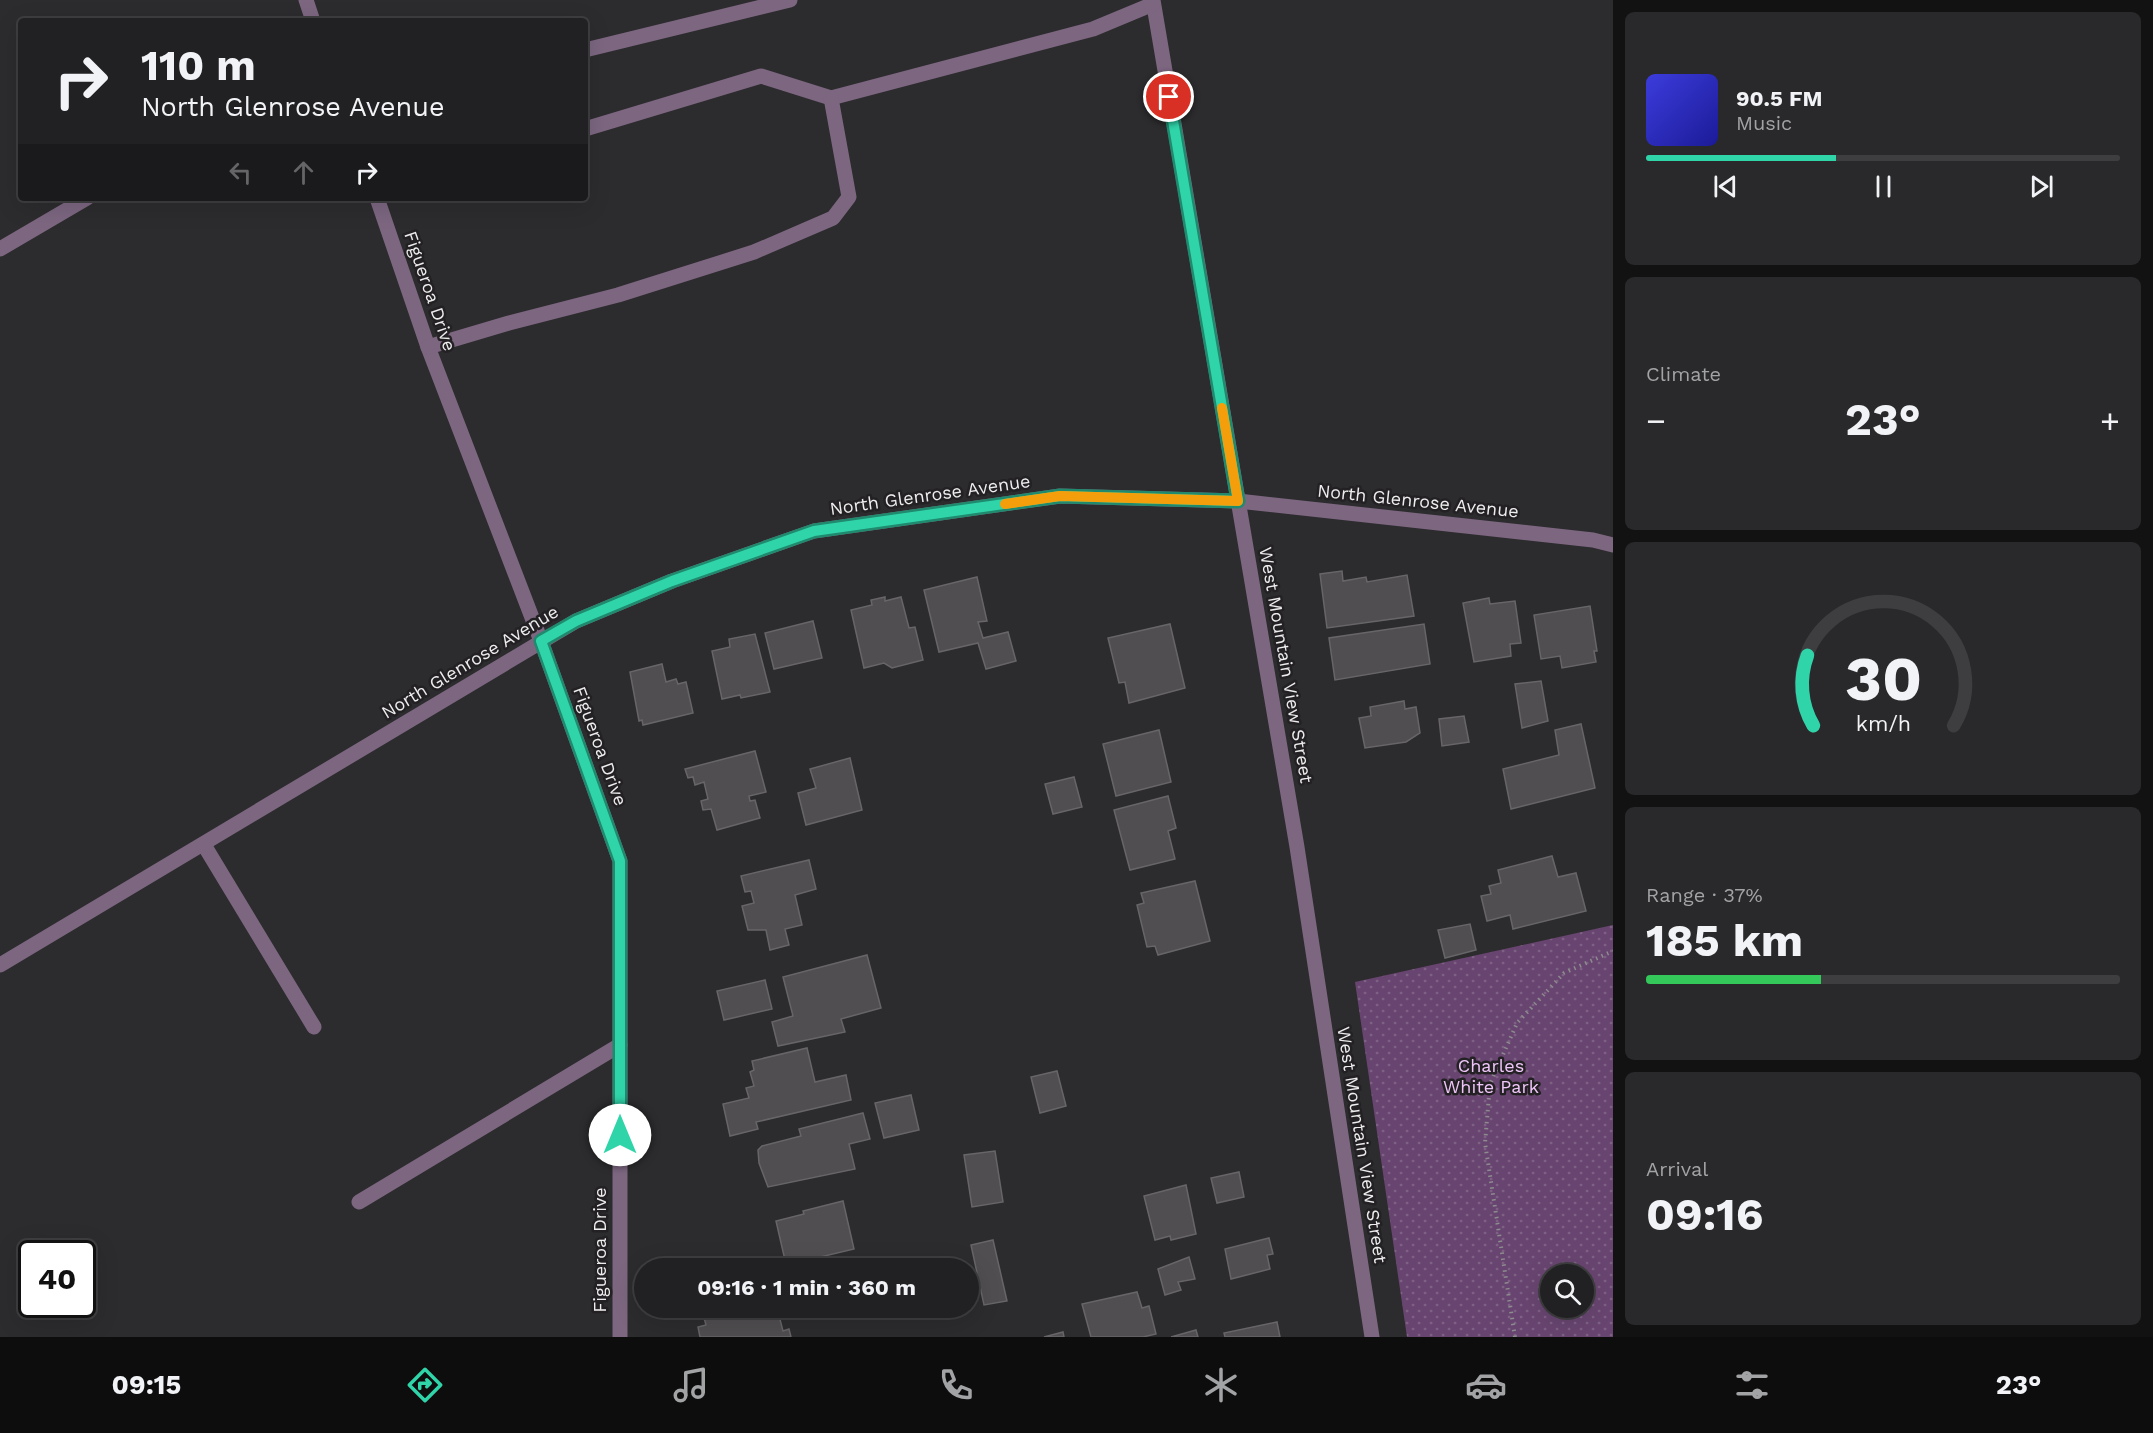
<!DOCTYPE html>
<html lang="en">
<head>
<meta charset="utf-8">
<style>
  body { margin:0; font-family:"Work Sans",sans-serif; background:#29282a; color:#f1f3f6; height:100vh; display:flex; flex-direction:column; font-size:22px; white-space:nowrap }
  * { box-sizing:border-box; margin:0 }
  p { font-size:20px; color:#a2a3a5 }
  .icon { flex:none; width:33px; height:33px; fill:none; stroke:currentColor; stroke-width:2; stroke-linecap:round; stroke-linejoin:round }
  .map { position:relative; flex:1; overflow:hidden }
  .details { display:flex; flex-direction:column; gap:12px; padding:12px; background:#121213; width:540px }
  .details>* { flex:none }
  .top-card { position:absolute; left:18px; top:18px; width:570px; height:183px; border-radius:6px; box-shadow:0 6px 24px #0002,0 0 0 2px #3e3e40; background:#212022; color:#f1f3f6; overflow:hidden }
  .fabs { position:absolute; left:1540px; top:1264px; display:grid; gap:12px }
  .fabs a { display:grid; place-items:center; width:54px; height:54px; border-radius:50%; background:#212022; box-shadow:0 6px 24px #0002,0 0 0 2px #3e3e40; font-size:30px }
  .speed { position:absolute; left:18px; top:1240px; display:flex; gap:12px; font-size:30px; font-weight:700; text-align:center }
  .speed>* { display:grid; place-content:center; width:78px; height:78px; border-radius:50%; background:#212022; box-shadow:0 6px 24px #0002,0 0 0 2px #3e3e40; line-height:1 }
  .speed .limit { border:3px solid #111; border-radius:9px; background:#fff; color:#111 }
  .pin { position:absolute; display:grid; place-items:center; width:51px; height:51px; color:#fff; margin:-26px; border:3px solid #fff; border-radius:50%; box-shadow:0 2px 6px #0007 }
  .me { position:absolute; width:66px; margin:-33px; rotate:0deg; stroke-linejoin:round; filter:drop-shadow(0 0 4px #0008) }
  .turn { display:flex; align-items:center; gap:21px; height:126px; padding:0 24px; font-size:27px }
  .turn .icon { width:78px; height:78px; stroke-width:2.5 }
  .turn b { display:block; font-size:42px; line-height:51px }
  .lanes { display:flex; align-items:center; height:57px; padding:0 24px; background:#0003; justify-content:center; gap:30px; direction:ltr }
  .lanes .off { opacity:.35 }
  .big { font-size:45px; font-weight:700; line-height:1.1 }
  .details .tile { flex:1; display:flex; flex-direction:column; justify-content:center; gap:9px; min-width:0; padding:0 21px; border-radius:9px; background:#29282a }
  .details .dial { align-items:center; gap:0 }
  .dial svg { height:156px; overflow:visible; fill:none; stroke:#3e3e40; stroke-width:7; stroke-linecap:round; text-anchor:middle }
  .dial text { fill:#f1f3f6; stroke:none }
  .song { display:flex; align-items:center; gap:18px }
  .cover { width:72px; height:72px; border-radius:9px; background:linear-gradient(135deg,hsl(240 70% 55%),hsl(240 70% 35%)) }
  .played { height:6px; border-radius:3px; background:linear-gradient(90deg,#30d4a9 40%,#3e3e40 40%) }
  .keys { display:flex; justify-content:space-around; direction:ltr }
  .heat { display:flex; justify-content:space-between; align-items:center; font-size:33px; direction:ltr }
  .charge { height:9px; border-radius:4px; background:linear-gradient(90deg,#34c759 37%,#3e3e40 0) }
  .trip { position:absolute; left:634px; top:1258px; width:345px; height:60px; border-radius:30px; background:#212022; box-shadow:0 6px 24px #0002,0 0 0 2px #3e3e40; font-weight:700; line-height:60px; text-align:center }
  .tab-bar { display:flex; height:96px; justify-content:space-around; align-items:center; background:#0d0d0e; color:#a2a3a5 }
  .tab-bar .icon { width:42px; height:42px }
  .tab-bar .current { color:#30d4a9 }
  .tab-bar b { font-size:27px; color:#f1f3f6 }
  main { display:flex; flex:1; min-height:0 }
  .map>svg:first-child { display:block }
  .grass { fill:url(#grass-dots); fill-rule:evenodd }
  .building { fill:#504e50; stroke:#676568; stroke-width:1.5 }
  .lines { fill:none; stroke-linecap:round; stroke-linejoin:round }
  .path { stroke:#8c8b8d; stroke-width:4; stroke-dasharray:1.5 4.5; stroke-linecap:butt }
  .minor { stroke:#7c6680; stroke-width:15 }
  .route-casing { stroke:#1f8a6e; stroke-width:15 }
  .route { stroke:#30d4a9; stroke-width:10 }
  .slow { stroke:#f59e0b; stroke-width:10 }
  .labels { text-anchor:middle; stroke-width:5; stroke-linejoin:round; paint-order:stroke }
  .street-label { font-size:18px; fill:#eeedee; stroke:#232123 }
  .park-label { font-size:18px; fill:#f0c6fa; stroke:#232123 }
</style>
</head>
<body>
<main>
<div class="map">
<svg width="1613" height="1337" viewBox="0 0 1613 1337">
  <defs>
    <pattern id="grass-dots" width="8" height="8" patternUnits="userSpaceOnUse" patternTransform="scale(1.5)"><rect width="8" height="8" fill="#684570"/><path d="M2 2h.1M6 6h.1" fill="none" stroke="#7e6085" stroke-width="1.8" stroke-linecap="round"/></pattern>
  </defs>
  <rect width="100%" height="100%" fill="#2c2b2d"/>
  <path class="grass" d="M1613,925V1337H1407L1355,982ZM1551,1275H1584V1308H1551Z"/>
  <g class="building">
    <path d="M1342,571L1343,581L1366,577L1367,582L1407,575L1414,616L1327,628L1320,574Z"/>
    <path d="M977,577L987,621L978,622L983,638L1008,632L1016,661L986,669L978,643L939,652L924,590Z"/>
    <path d="M885,597V601L901,597L909,628L915,627L923,660L892,668L884,663L864,668L851,610L872,605L871,600Z"/>
    <path d="M1489,598L1490,604L1515,601L1521,643L1510,644L1511,656L1474,662L1463,603Z"/>
    <path d="M1590,606L1597,651H1594L1596,662L1562,668L1560,656L1541,659L1534,615Z"/>
    <path d="M813,621L822,658L774,669L765,633Z"/>
    <path d="M1170,624L1185,688L1129,703L1125,682L1119,683L1108,638Z"/>
    <path d="M1424,624L1430,664L1335,680L1329,638Z"/>
    <path d="M755,634L770,692L741,698L740,695L722,699L712,651L730,647L729,639Z"/>
    <path d="M662,664L666,682L676,679L678,684L686,682L693,713L643,725L642,720L639,721L630,672Z"/>
    <path d="M1541,681L1548,721L1522,728L1515,684Z"/>
    <path d="M1404,701L1405,709L1416,707L1420,733L1406,742L1365,748L1359,718L1371,716L1370,707Z"/>
    <path d="M1464,716L1469,742L1442,746L1439,719Z"/>
    <path d="M1581,724L1595,788L1511,809L1503,769L1559,755L1555,730Z"/>
    <path d="M1159,730L1171,782L1116,796L1103,744Z"/>
    <path d="M755,751L766,792L749,796L750,801L755,800L760,818L717,830L711,809L703,810L701,801L708,799L704,782L695,785L693,777L688,778L685,769Z"/>
    <path d="M850,758L862,810L806,825L798,793L816,788L810,769Z"/>
    <path d="M1074,777L1082,807L1053,814L1045,784Z"/>
    <path d="M1168,796L1176,828L1168,831L1175,859L1130,870L1114,810Z"/>
    <path d="M1552,856L1558,877L1576,873L1586,911L1513,929L1510,915L1487,921L1481,896L1491,894L1489,886L1501,883L1498,870Z"/>
    <path d="M809,860L816,889L795,895L802,925L785,929L789,945L770,950L766,930H748L742,906L754,903L751,891L745,892L741,876Z"/>
    <path d="M1195,881L1210,941L1158,955L1155,946L1147,947L1137,905L1144,903L1141,893Z"/>
    <path d="M1470,924L1476,950L1445,958L1438,930Z"/>
    <path d="M867,955L881,1008L841,1019L845,1032L778,1046L772,1022L793,1016L783,977Z"/>
    <path d="M765,980L772,1009L724,1020L717,991Z"/>
    <path d="M807,1048L815,1082L846,1075L851,1100L756,1122L758,1129L730,1136L723,1104L749,1098L746,1088L754,1086L750,1072L754,1070L752,1061Z"/>
    <path d="M1057,1071L1066,1106L1040,1113L1031,1077Z"/>
    <path d="M911,1095L919,1130L884,1138L875,1103Z"/>
    <path d="M863,1113L870,1139L849,1144L855,1169L768,1187L759,1163L758,1150L762,1146L801,1136L799,1129Z"/>
    <path d="M995,1151L1003,1202L972,1207L964,1155Z"/>
    <path d="M1239,1172L1244,1197L1217,1203L1211,1178Z"/>
    <path d="M1186,1185L1196,1234L1171,1240L1170,1236L1155,1240L1144,1196Z"/>
    <path d="M843,1201L854,1249L816,1258L818,1267L787,1269L776,1221L804,1214L803,1211Z"/>
    <path d="M1269,1238L1273,1254L1267,1255L1270,1269L1231,1279L1225,1249Z"/>
    <path d="M993,1240L1007,1301L984,1305L971,1245Z"/>
    <path d="M1189,1257L1195,1279L1178,1282L1181,1290L1165,1295L1158,1269Z"/>
    <path d="M1137,1292L1142,1308L1149,1306L1156,1334L1143,1337H1091L1082,1304Z"/>
    <path d="M712,1308H777L783,1331L789,1329L791,1337H700L698,1327L706,1325L702,1310Z"/>
    <path d="M1277,1322L1280,1337H1225L1224,1333Z"/>
    <path d="M1196,1330L1198,1337H1171Z"/>
    <path d="M1063,1332L1064,1337H1044Z"/>
  </g>
  <g class="lines">
    <path class="path" d="M1515,1337L1485,1143L1490,1084L1517,1023L1564,973L1613,951"/>
    <g class="minor">
      <path d="M306,0L313,21"/>
      <path d="M1153,0L1297,847L1372,1337"/>
      <path d="M585,50L790,0"/>
      <path d="M585,129L761,76L831,98L1093,29L1153,4"/>
      <path d="M377,198L428,347L541,641L620,861V1337"/>
      <path d="M0,249L87,198"/>
      <path d="M428,347L509,323L618,295L754,252L833,218L849,197L831,98"/>
      <path d="M204,845L314,1027"/>
      <path d="M0,965L576,621L672,581L814,531L1060,496L1238,501L1593,540L1613,545"/>
      <path d="M359,1202L620,1045"/>
    </g>
  </g>
  <g class="lines">
    <defs>
      <path id="route" d="M620,1135V861L541,641L576,621L672,581L814,531L1060,496L1238,501L1169,97"/>
    </defs>
    <use href="#route" class="route-casing"/>
    <use href="#route" class="route"/>
    <path class="slow" d="M1005,504L1060,496L1238,501L1222,408"/>
  </g>
  <g class="labels">
    <g class="street-label">
      <text transform="translate(430 291) rotate(71)" y="6">Figueroa Drive</text>
      <text transform="translate(930 495) rotate(-8)" y="6">North Glenrose Avenue</text>
      <text transform="translate(1418 501) rotate(6)" y="6">North Glenrose Avenue</text>
      <text transform="translate(470 662) rotate(-31)" y="6">North Glenrose Avenue</text>
      <text transform="translate(1286 665) rotate(80)" y="6">West Mountain View Street</text>
      <text transform="translate(600 746) rotate(70)" y="6">Figueroa Drive</text>
      <text transform="translate(1362 1145) rotate(81)" y="6">West Mountain View Street</text>
      <text transform="translate(600 1250) rotate(-90)" y="6">Figueroa Drive</text>
    </g>
    <g class="park-label">
      <text x="1491" y="1072">Charles<tspan x="1491" dy="21">White Park</tspan></text>
    </g>
  </g>
</svg>
<div class="fabs">
<a><svg class="icon" aria-label="search" viewBox="0 0 24 24"><circle cx="10" cy="10" r="6"/><path d="M15 15l6 6"/></svg></a>
</div>
<div class="speed"><div class="limit">40</div></div>
<div class="pin" style="left:1169px;top:97px;background:#d93025"><svg class="icon" aria-label="arrive" viewBox="0 0 24 24"><path d="M6 21V4h12l-3 4 3 4H6"/></svg></div>
<svg class="me" style="left:620px;top:1135px" viewBox="-20 -20 40 40"><circle r="19" fill="#fff"/><path d="M0-13L10 11 0 6-10 11z" fill="#30d4a9"/></svg>
<div class="trip">09:16 · 1 min · 360 m</div>
<div class="top-card">
<div class="turn"><svg class="icon" aria-label="right" viewBox="0 0 24 24"><path d="M7 20v-9h11M14 6l5 5-5 5"/></svg><div><b>110 m</b>North Glenrose Avenue</div></div>
<div class="lanes"><svg class="icon off" aria-label="left" viewBox="0 0 24 24"><path d="M17 20v-9H6M10 6l-5 5 5 5"/></svg><svg class="icon off" aria-label="ahead" viewBox="0 0 24 24"><path d="M12 20V5M6 11l6-6 6 6"/></svg><svg class="icon" aria-label="right" viewBox="0 0 24 24"><path d="M7 20v-9h11M14 6l5 5-5 5"/></svg></div>
</div>
</div>
<section class="details">
<div class="tile">
<div class="song"><i class="cover"></i><div><b>90.5 FM</b><p>Music</p></div></div>
<div class="played"></div>
<div class="keys"><svg class="icon" aria-label="previous" viewBox="0 0 24 24"><path d="M18 5L8 12l10 7zM5 5v14"/></svg><svg class="icon" aria-label="pause" viewBox="0 0 24 24"><path d="M8 5v14M16 5v14"/></svg><svg class="icon" aria-label="next" viewBox="0 0 24 24"><path d="M6 5l10 7-10 7zM19 5v14"/></svg></div>
</div>
<div class="tile"><p>Climate</p>
<div class="heat"><a>−</a><b class="big">23°</b><a>+</a></div>
</div>
<div class="tile dial"><svg viewBox="0 0 100 80">
<path d="M14 69A42 42 0 1 1 86 69"/>
<path d="M14 69A42 42 0 0 1 11 33" stroke="#30d4a9"/>
<text x="50" y="56" font-size="32" font-weight="700">30</text>
<text x="50" y="72" font-size="11">km/h</text>
</svg></div>
<div class="tile"><p>Range · 37%</p><b class="big">185 km</b><div class="charge"></div></div>
<div class="tile"><p>Arrival</p><b class="big">09:16</b></div>
</section>
</main>
<nav class="tab-bar">
<b>09:15</b>
<svg class="icon current" aria-label="directions" viewBox="0 0 24 24"><path d="M12 3l9 9-9 9-9-9zM9 14v-3h6M13 9l2 2-2 2"/></svg>
<svg class="icon" aria-label="music" viewBox="0 0 24 24"><path d="M9 18V5l10-2v13"/><circle cx="6" cy="18" r="3"/><circle cx="16" cy="16" r="3"/></svg>
<svg class="icon" aria-label="phone" viewBox="0 0 24 24"><path d="M5 4h4l2 5-3 2q2 4 5 5l2-3 5 2v4C11 20 4 13 5 4z"/></svg>
<svg class="icon" aria-label="climate" viewBox="0 0 24 24"><path d="M12 3v18M4 7l16 10M4 17L20 7"/></svg>
<svg class="icon" aria-label="car" viewBox="0 0 24 24"><path d="M5 17H2v-5l4-1 3-4h7l3 4 3 1v5h-3M9 17h6M6 11h13"/><circle cx="7" cy="17" r="2"/><circle cx="17" cy="17" r="2"/></svg>
<svg class="icon" aria-label="filters" viewBox="0 0 24 24"><path d="M4 7h16M4 17h16"/><circle cx="9" cy="7" r="2"/><circle cx="15" cy="17" r="2"/></svg>
<b>23°</b>
</nav>
</body>
</html>
